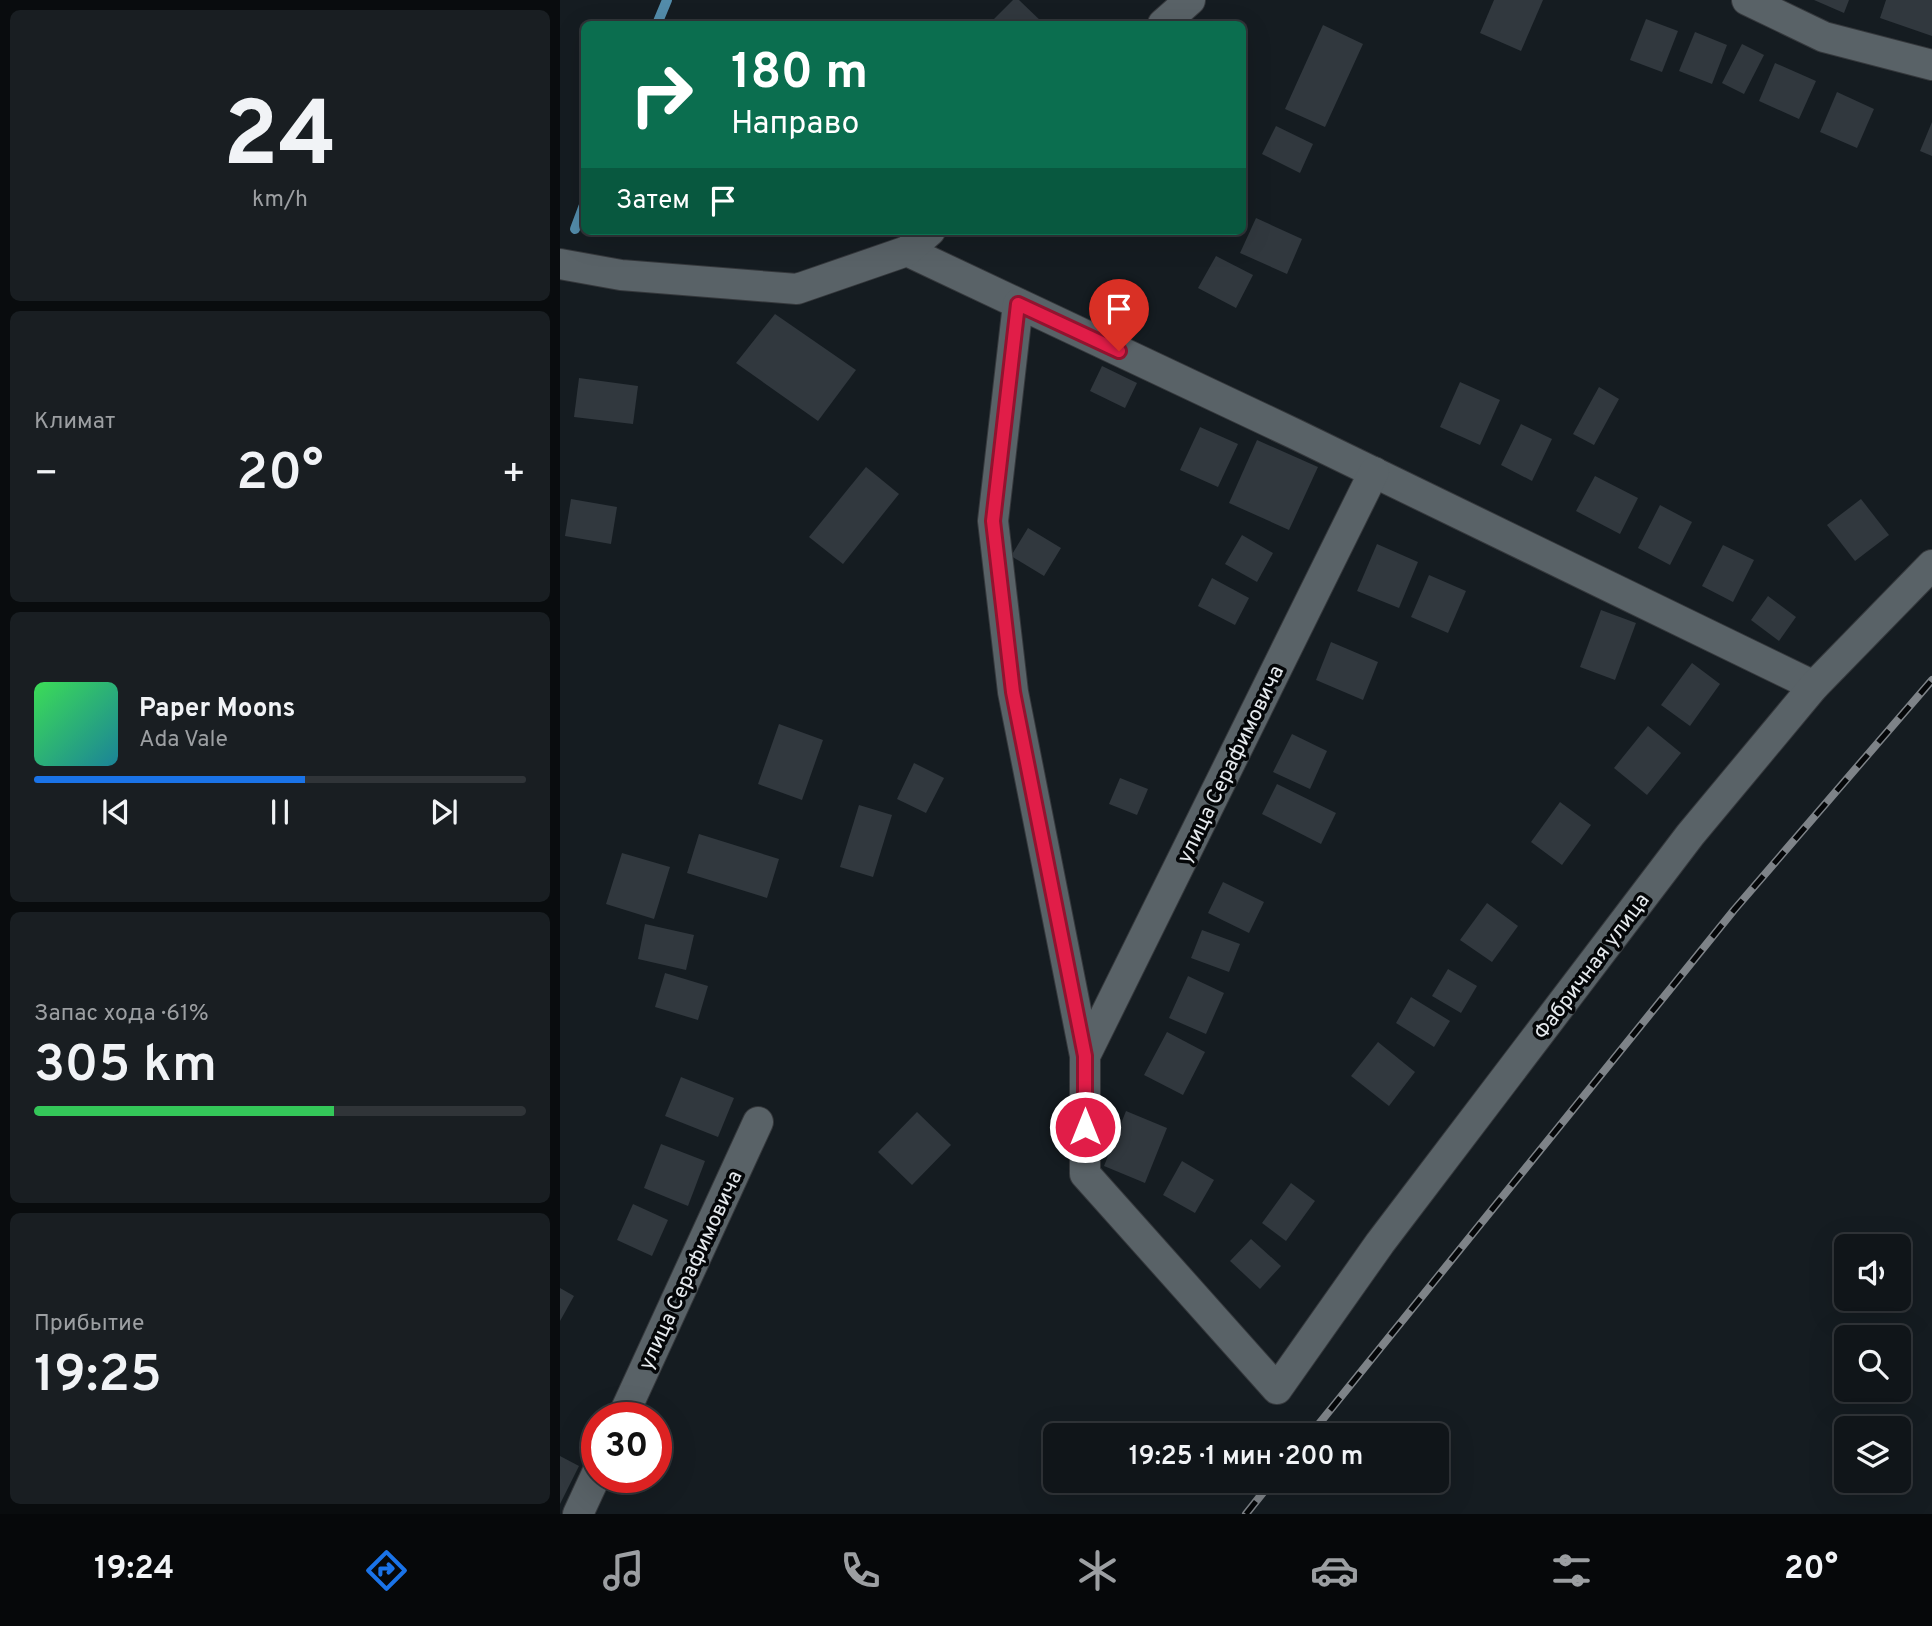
<!DOCTYPE html>
<html lang="ru">
<head>
<meta charset="utf-8">
<style>
  body { margin:0; font-family:Overpass,sans-serif; background:#191e22; color:#f1f3f6; height:100vh; display:flex; flex-direction:column; font-size:26px; white-space:nowrap }
  * { box-sizing:border-box; margin:0 }
  p { font-size:23px; color:#9c9fa2 }
  .icon { flex:none; width:38px; height:38px; fill:none; stroke:currentColor; stroke-width:2; stroke-linecap:round; stroke-linejoin:round }
  .map { position:relative; flex:1; overflow:hidden }
  .panel { display:flex; flex-direction:column; gap:10px; padding:10px; background:#090c0e; width:560px }
  .panel>* { flex:none }
  .banner { position:absolute; left:21px; top:21px; width:665px; height:214px; border-radius:10px; box-shadow:0 7px 28px #0002,0 0 0 2px #303438; background:#0b6e4f; color:#fff; overflow:hidden }
  .buttons { position:absolute; left:1274px; top:1234px; display:grid; gap:14px }
  .buttons a { display:grid; place-items:center; width:77px; height:77px; border-radius:10px; background:#101519; box-shadow:0 7px 28px #0002,0 0 0 2px #303438; font-size:35px }
  .speed { position:absolute; left:21px; top:1402px; display:flex; gap:14px; font-size:35px; font-weight:700; text-align:center }
  .speed>* { display:grid; place-content:center; width:91px; height:91px; border-radius:50%; background:#101519; box-shadow:0 7px 28px #0002,0 0 0 2px #303438; line-height:1 }
  .speed .limit { border:10px solid #d22; background:#fff; color:#111 }
  .pin { position:absolute; display:grid; place-items:center; width:60px; height:60px; color:#fff; margin:-72px -30px; border-radius:50% 50% 50% 0; rotate:-45deg; box-shadow:0 0 7px #0007 }
  .pin .icon { rotate:45deg }
  .me { position:absolute; width:77px; margin:-38px; rotate:0deg; stroke-linejoin:round; filter:drop-shadow(0 0 5px #0008) }
  .turn { display:flex; align-items:center; gap:24px; height:147px; padding:0 35px; font-size:32px }
  .turn .icon { width:91px; height:91px; stroke-width:2.5 }
  .turn b { display:block; font-size:49px; line-height:60px }
  .then { display:flex; align-items:center; height:66px; padding:0 35px; background:#0003; gap:14px; font-size:26px }
  .big { font-size:52px; font-weight:600; line-height:1.1 }
  .panel .tile { flex:1; display:flex; flex-direction:column; justify-content:center; gap:10px; min-width:0; padding:0 24px; border-radius:10px; background:#191e22 }
  .panel .dial { align-items:center; gap:0 }
  .dial b { font-size:91px; line-height:1 }
  .song { display:flex; align-items:center; gap:21px }
  .cover { width:84px; height:84px; border-radius:10px; background:linear-gradient(135deg,hsl(130 70% 55%),hsl(190 70% 35%)) }
  .played { height:7px; border-radius:4px; background:linear-gradient(90deg,#1a73e8 55%,#303438 55%) }
  .keys { display:flex; justify-content:space-around; direction:ltr }
  .heat { display:flex; justify-content:space-between; align-items:center; font-size:38px; direction:ltr }
  .charge { height:10px; border-radius:5px; background:linear-gradient(90deg,#34c759 61%,#303438 0) }
  .trip { position:absolute; left:483px; top:1423px; width:406px; height:70px; border-radius:10px; background:#101519; box-shadow:0 7px 28px #0002,0 0 0 2px #303438; font-weight:600; line-height:70px; text-align:center }
  .dock { display:flex; height:112px; justify-content:space-around; align-items:center; background:#06080a; color:#9c9fa2 }
  .dock .icon { width:49px; height:49px }
  .dock .active { color:#1a73e8 }
  .dock b { font-size:32px; color:#f1f3f6 }
  main { display:flex; flex:1; min-height:0 }
  .map>svg:first-child { display:block }
  .lines { fill:none; stroke-linecap:round; stroke-linejoin:round }
  .stream { stroke:#538caa; stroke-width:10 }
  .building { fill:#31383e }
  .minor-casing { stroke:#35383c; stroke-width:32 }
  .minor { stroke:#596267; stroke-width:30 }
  .rail-casing { stroke:#7e8388; stroke-width:8 }
  .rail { stroke:#040608; stroke-width:5; stroke-dasharray:16; stroke-linecap:butt }
  .route-casing { stroke:#92132f; stroke-width:18 }
  .route { stroke:#e11d48; stroke-width:12 }
  .labels { text-anchor:middle; stroke-width:7; stroke-linejoin:round; paint-order:stroke }
  .street-label { font-size:21px; fill:#e5e9ed; stroke:#040608 }
</style>
</head>
<body>
<main>
<section class="panel">
<div class="tile dial"><b>24</b><p>km/h</p></div>
<div class="tile"><p>Климат</p>
<div class="heat"><a>−</a><b class="big">20°</b><a>+</a></div>
</div>
<div class="tile">
<div class="song"><i class="cover"></i><div><b>Paper Moons</b><p>Ada Vale</p></div></div>
<div class="played"></div>
<div class="keys"><svg class="icon" aria-label="previous" viewBox="0 0 24 24"><path d="M18 5L8 12l10 7zM5 5v14"/></svg><svg class="icon" aria-label="pause" viewBox="0 0 24 24"><path d="M8 5v14M16 5v14"/></svg><svg class="icon" aria-label="next" viewBox="0 0 24 24"><path d="M6 5l10 7-10 7zM19 5v14"/></svg></div>
</div>
<div class="tile"><p>Запас хода · 61%</p><b class="big">305 km</b><div class="charge"></div></div>
<div class="tile"><p>Прибытие</p><b class="big">19:25</b></div>
</section>
<div class="map">
<svg width="1372" height="1514" viewBox="0 0 1372 1514">
  <rect width="100%" height="100%" fill="#151c21"/>
  <g class="lines">
    <g class="stream">
      <path d="M97,24L107,0"/>
      <path d="M15,229L24,205"/>
    </g>
  </g>
  <g class="building">
    <path d="M453,0H459L484,24H429Z"/>
    <path d="M934,0H983L961,51L920,33Z"/>
    <path d="M1254,0H1289L1284,13Z"/>
    <path d="M1326,0H1372V36L1320,18Z"/>
    <path d="M1086,19L1118,31L1102,72L1070,60Z"/>
    <path d="M763,25L803,44L765,127L725,109Z"/>
    <path d="M1135,32L1167,45L1152,84L1119,71Z"/>
    <path d="M1182,44L1204,55L1184,94L1162,83Z"/>
    <path d="M1215,63L1256,81L1239,119L1199,101Z"/>
    <path d="M1277,92L1314,109L1297,148L1260,132Z"/>
    <path d="M1372,122V156L1360,151Z"/>
    <path d="M716,126L753,144L740,173L702,154Z"/>
    <path d="M696,218L742,239L727,274L680,253Z"/>
    <path d="M656,256L693,275L676,308L638,288Z"/>
    <path d="M215,314L296,370L258,421L176,363Z"/>
    <path d="M542,366L577,383L565,408L530,391Z"/>
    <path d="M19,378L78,386L73,424L14,417Z"/>
    <path d="M900,382L940,400L920,445L880,427Z"/>
    <path d="M1039,387L1059,399L1034,445L1013,434Z"/>
    <path d="M961,424L992,439L972,481L941,465Z"/>
    <path d="M640,427L678,444L658,487L620,470Z"/>
    <path d="M697,440L758,467L729,530L669,503Z"/>
    <path d="M306,467L339,494L283,564L249,537Z"/>
    <path d="M1035,476L1078,498L1060,534L1016,511Z"/>
    <path d="M11,499L57,507L51,544L5,536Z"/>
    <path d="M1301,499L1329,535L1295,561L1267,525Z"/>
    <path d="M1100,505L1132,522L1110,565L1078,548Z"/>
    <path d="M468,528L501,548L484,576L451,556Z"/>
    <path d="M682,535L713,553L697,582L665,564Z"/>
    <path d="M817,544L858,562L839,608L797,591Z"/>
    <path d="M1163,545L1194,560L1173,602L1142,586Z"/>
    <path d="M869,575L906,591L888,633L851,617Z"/>
    <path d="M652,578L689,598L675,625L638,606Z"/>
    <path d="M1208,596L1236,617L1219,641L1191,620Z"/>
    <path d="M1041,610L1076,623L1055,680L1020,667Z"/>
    <path d="M771,642L818,662L803,700L756,680Z"/>
    <path d="M1132,663L1160,684L1130,726L1101,705Z"/>
    <path d="M219,724L263,740L242,800L198,784Z"/>
    <path d="M1088,726L1121,753L1087,795L1054,768Z"/>
    <path d="M732,734L767,751L750,789L713,772Z"/>
    <path d="M354,763L384,778L366,813L337,799Z"/>
    <path d="M560,778L588,789L577,815L549,804Z"/>
    <path d="M717,784L776,813L761,844L702,814Z"/>
    <path d="M1000,802L1031,825L1002,865L971,842Z"/>
    <path d="M299,805L332,815L313,877L280,867Z"/>
    <path d="M139,834L219,859L207,898L127,873Z"/>
    <path d="M62,853L110,867L94,919L46,904Z"/>
    <path d="M663,882L704,902L689,933L648,913Z"/>
    <path d="M927,903L958,926L932,962L900,940Z"/>
    <path d="M85,924L134,935L126,970L78,959Z"/>
    <path d="M642,930L680,944L669,972L631,958Z"/>
    <path d="M888,969L917,986L901,1013L872,996Z"/>
    <path d="M105,973L148,986L138,1020L95,1007Z"/>
    <path d="M628,976L664,993L646,1034L609,1018Z"/>
    <path d="M851,997L890,1021L874,1047L836,1023Z"/>
    <path d="M607,1032L645,1052L623,1095L584,1075Z"/>
    <path d="M818,1042L855,1072L829,1106L791,1076Z"/>
    <path d="M121,1077L174,1098L158,1137L105,1116Z"/>
    <path d="M566,1111L607,1128L585,1183L544,1166Z"/>
    <path d="M357,1112L391,1145L352,1185L318,1152Z"/>
    <path d="M101,1144L145,1161L128,1206L84,1188Z"/>
    <path d="M622,1161L654,1180L635,1213L603,1195Z"/>
    <path d="M731,1183L755,1201L726,1241L702,1223Z"/>
    <path d="M73,1204L108,1220L92,1256L57,1240Z"/>
    <path d="M691,1239L721,1266L700,1289L670,1261Z"/>
    <path d="M0,1288L14,1296L0,1321Z"/>
    <path d="M0,1456L19,1466L0,1504Z"/>
  </g>
  <g class="lines">
    <defs>
      <g id="minor">
        <path d="M1187,0L1264,37L1372,65"/>
        <path d="M603,24L630,0"/>
        <path d="M347,251L735,434L1254,686"/>
        <path d="M0,264L61,275L237,289L347,251L370,231"/>
        <path d="M458,304L433,521L453,692L525,1056V1174L717,1389L820,1243L1130,835L1254,686L1372,565"/>
        <path d="M525,1056L814,472"/>
        <path d="M62,1418L198,1122"/>
        <path d="M18,1514L37,1473"/>
      </g>
    </defs>
    <use href="#minor" class="minor-casing"/>
    <use href="#minor" class="minor"/>
    <defs>
      <g id="rail">
        <path d="M750,1435L1174,910L1372,680"/>
        <path d="M686,1514L713,1480"/>
      </g>
    </defs>
    <use href="#rail" class="rail-casing"/>
    <use href="#rail" class="rail"/>
  </g>
  <g class="lines">
    <defs>
      <path id="route" d="M525,1127V1056L453,692L433,521L458,304L559,351"/>
    </defs>
    <use href="#route" class="route-casing"/>
    <use href="#route" class="route"/>
  </g>
  <g class="labels">
    <g class="street-label">
      <text transform="translate(670 764) rotate(-64)" y="7">улица Серафимовича</text>
      <text transform="translate(1031 966) rotate(-53)" y="7">Фабричная улица</text>
      <text transform="translate(130 1270) rotate(-65)" y="7">улица Серафимовича</text>
    </g>
  </g>
</svg>
<div class="buttons">
<a><svg class="icon" aria-label="sound" viewBox="0 0 24 24"><path d="M4 9h4l5-4v14l-5-4H4zM17 9q2 3 0 6"/></svg></a>
<a><svg class="icon" aria-label="search" viewBox="0 0 24 24"><circle cx="10" cy="10" r="6"/><path d="M15 15l6 6"/></svg></a>
<a><svg class="icon" aria-label="layers" viewBox="0 0 24 24"><path d="M12 4l9 5-9 5-9-5zM3 14l9 5 9-5"/></svg></a>
</div>
<div class="speed"><div class="limit">30</div></div>
<div class="pin" style="left:559px;top:351px;background:#d93025"><svg class="icon" aria-label="arrive" viewBox="0 0 24 24"><path d="M6 21V4h12l-3 4 3 4H6"/></svg></div>
<svg class="me" style="left:525px;top:1127px" viewBox="-20 -20 40 40"><circle r="17" fill="#e11d48" stroke="#fff" stroke-width="3"/><path d="M0-11L8 9 0 5-8 9z" fill="#fff"/></svg>
<div class="trip">19:25 · 1 мин · 200 m</div>
<div class="banner">
<div class="turn"><svg class="icon" aria-label="right" viewBox="0 0 24 24"><path d="M7 20v-9h11M14 6l5 5-5 5"/></svg><div><b>180 m</b>Направо</div></div>
<div class="then">Затем<svg class="icon" aria-label="arrive" viewBox="0 0 24 24"><path d="M6 21V4h12l-3 4 3 4H6"/></svg></div>
</div>
</div>
</main>
<nav class="dock">
<b>19:24</b>
<svg class="icon active" aria-label="directions" viewBox="0 0 24 24"><path d="M12 3l9 9-9 9-9-9zM9 14v-3h6M13 9l2 2-2 2"/></svg>
<svg class="icon" aria-label="music" viewBox="0 0 24 24"><path d="M9 18V5l10-2v13"/><circle cx="6" cy="18" r="3"/><circle cx="16" cy="16" r="3"/></svg>
<svg class="icon" aria-label="phone" viewBox="0 0 24 24"><path d="M5 4h4l2 5-3 2q2 4 5 5l2-3 5 2v4C11 20 4 13 5 4z"/></svg>
<svg class="icon" aria-label="climate" viewBox="0 0 24 24"><path d="M12 3v18M4 7l16 10M4 17L20 7"/></svg>
<svg class="icon" aria-label="car" viewBox="0 0 24 24"><path d="M5 17H2v-5l4-1 3-4h7l3 4 3 1v5h-3M9 17h6M6 11h13"/><circle cx="7" cy="17" r="2"/><circle cx="17" cy="17" r="2"/></svg>
<svg class="icon" aria-label="filters" viewBox="0 0 24 24"><path d="M4 7h16M4 17h16"/><circle cx="9" cy="7" r="2"/><circle cx="15" cy="17" r="2"/></svg>
<b>20°</b>
</nav>
</body>
</html>
